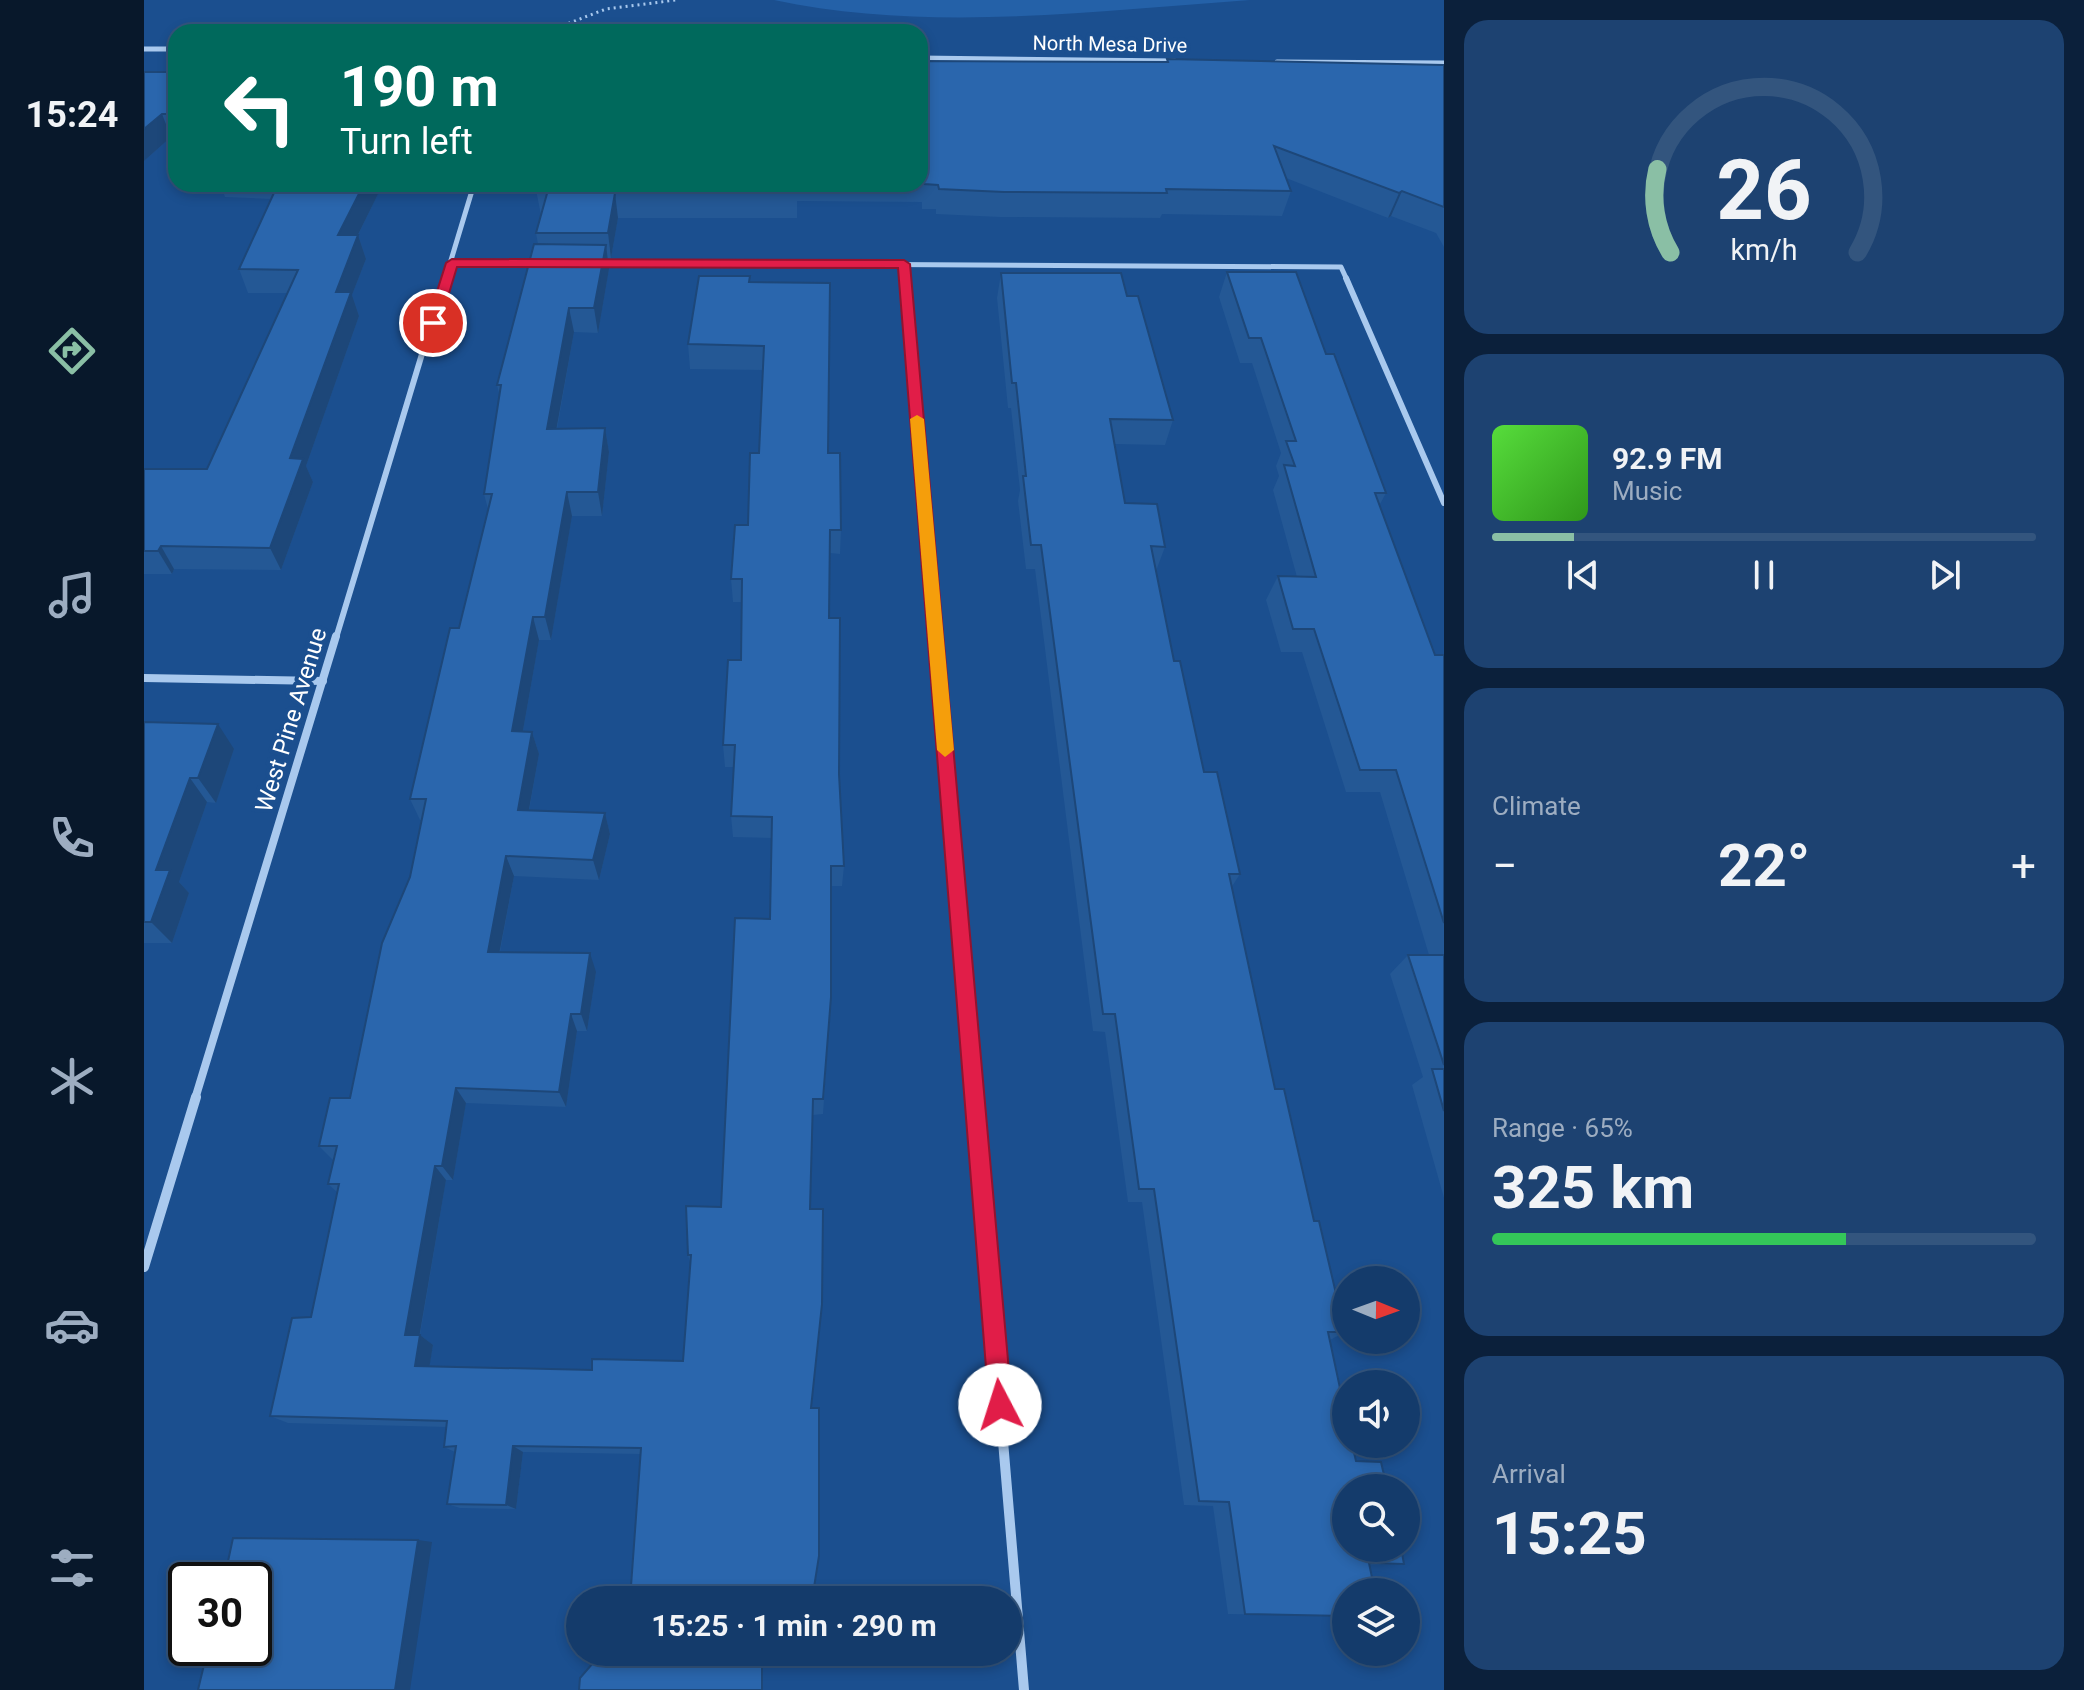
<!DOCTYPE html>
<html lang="en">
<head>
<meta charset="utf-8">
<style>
  body { margin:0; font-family:Roboto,sans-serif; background:#1d4271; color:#f1f3f6; height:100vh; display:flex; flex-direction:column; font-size:30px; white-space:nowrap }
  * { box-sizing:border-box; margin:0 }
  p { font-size:26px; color:#9dadc1 }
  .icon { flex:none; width:44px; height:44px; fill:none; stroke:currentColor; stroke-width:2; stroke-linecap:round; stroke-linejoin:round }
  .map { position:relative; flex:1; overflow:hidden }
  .sheet { display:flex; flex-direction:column; gap:20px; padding:20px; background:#0b203b; width:640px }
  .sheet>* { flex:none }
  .banner { position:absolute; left:24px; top:24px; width:760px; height:168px; border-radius:24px; box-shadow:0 4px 12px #0003,0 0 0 2px #33557e; background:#00695c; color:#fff; overflow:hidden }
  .needle { width:52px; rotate:91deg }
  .fabs { position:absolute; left:1188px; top:1266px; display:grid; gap:16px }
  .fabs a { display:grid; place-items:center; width:88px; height:88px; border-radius:50%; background:#143b6b; box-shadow:0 4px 12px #0003,0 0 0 2px #33557e; font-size:40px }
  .speed { position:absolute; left:24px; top:1562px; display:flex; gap:16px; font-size:40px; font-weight:700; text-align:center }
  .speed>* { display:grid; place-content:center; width:104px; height:104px; border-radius:50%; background:#143b6b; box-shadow:0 4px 12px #0003,0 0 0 2px #33557e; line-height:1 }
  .speed .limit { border:4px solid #111; border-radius:12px; background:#fff; color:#111 }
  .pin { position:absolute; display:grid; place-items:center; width:68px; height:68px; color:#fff; margin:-34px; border:4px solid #fff; border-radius:50%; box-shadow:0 2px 8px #0007 }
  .me { position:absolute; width:88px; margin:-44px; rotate:355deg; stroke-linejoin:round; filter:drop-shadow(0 0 6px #0008) }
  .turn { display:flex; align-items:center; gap:28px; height:168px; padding:0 40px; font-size:36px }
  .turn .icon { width:104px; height:104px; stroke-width:2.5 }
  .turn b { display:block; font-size:56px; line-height:68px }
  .big { font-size:60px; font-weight:700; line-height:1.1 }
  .sheet .tile { flex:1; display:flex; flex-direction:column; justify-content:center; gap:12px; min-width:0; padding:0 28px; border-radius:24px; background:#1d4271 }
  .sheet .dial { align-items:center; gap:0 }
  .dial svg { height:208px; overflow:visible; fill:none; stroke:#33557e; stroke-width:7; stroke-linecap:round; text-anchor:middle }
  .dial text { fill:#f1f3f6; stroke:none }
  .song { display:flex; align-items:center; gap:24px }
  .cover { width:96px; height:96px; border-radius:12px; background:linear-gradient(135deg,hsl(110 70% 55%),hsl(110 70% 35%)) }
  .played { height:8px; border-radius:4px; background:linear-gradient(90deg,#8abfa5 15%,#33557e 15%) }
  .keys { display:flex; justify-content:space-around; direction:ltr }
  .heat { display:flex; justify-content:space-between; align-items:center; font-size:44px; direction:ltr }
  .charge { height:12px; border-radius:6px; background:linear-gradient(90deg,#34c759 65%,#33557e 0) }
  .trip { position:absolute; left:422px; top:1586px; width:456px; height:80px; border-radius:40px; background:#143b6b; box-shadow:0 4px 12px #0003,0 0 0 2px #33557e; font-weight:700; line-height:80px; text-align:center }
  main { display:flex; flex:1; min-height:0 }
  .dock { display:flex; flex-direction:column; width:144px; justify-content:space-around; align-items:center; background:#08182b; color:#9dadc1 }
  .dock .icon { width:56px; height:56px }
  .dock .current { color:#8abfa5 }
  .dock b { font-size:36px; color:#f1f3f6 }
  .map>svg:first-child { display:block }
  .green { fill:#2461a8 }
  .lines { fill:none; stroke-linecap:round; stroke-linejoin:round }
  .path { stroke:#a9c9ee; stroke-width:3; stroke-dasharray:2 4; stroke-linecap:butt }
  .street-far3 { stroke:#a9c9ee; stroke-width:5 }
  .street-far2 { stroke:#a9c9ee; stroke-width:6 }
  .street-far1 { stroke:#a9c9ee; stroke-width:8 }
  .street { stroke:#a9c9ee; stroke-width:10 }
  .wall { fill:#245895 }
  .shaded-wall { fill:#1d4779 }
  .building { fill:#2a66ad; stroke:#1d4779; stroke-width:2 }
  .route { fill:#e11d48; stroke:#92132f; stroke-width:2 }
  .slow { fill:#f59e0b }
  .labels { text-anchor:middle; stroke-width:8; stroke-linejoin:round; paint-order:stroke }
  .far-street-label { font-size:20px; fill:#fff; stroke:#1b4f8f }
  .street-label { font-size:24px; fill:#fff; stroke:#1b4f8f }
</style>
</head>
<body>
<main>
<nav class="dock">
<b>15:24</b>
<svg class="icon current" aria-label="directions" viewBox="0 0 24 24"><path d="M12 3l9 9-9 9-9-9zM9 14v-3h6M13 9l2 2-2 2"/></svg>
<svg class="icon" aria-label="music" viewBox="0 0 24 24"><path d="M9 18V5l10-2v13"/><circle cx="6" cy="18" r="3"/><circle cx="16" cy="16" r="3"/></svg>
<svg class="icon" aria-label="phone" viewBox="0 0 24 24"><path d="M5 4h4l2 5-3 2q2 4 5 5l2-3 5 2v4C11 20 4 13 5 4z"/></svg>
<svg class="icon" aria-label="climate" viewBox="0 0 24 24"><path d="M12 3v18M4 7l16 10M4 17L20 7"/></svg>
<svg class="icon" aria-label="car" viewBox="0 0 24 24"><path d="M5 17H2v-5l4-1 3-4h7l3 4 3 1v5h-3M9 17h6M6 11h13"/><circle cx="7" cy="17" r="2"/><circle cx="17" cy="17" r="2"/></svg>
<svg class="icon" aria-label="filters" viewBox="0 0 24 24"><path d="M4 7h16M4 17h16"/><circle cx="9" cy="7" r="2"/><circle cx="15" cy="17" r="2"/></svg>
</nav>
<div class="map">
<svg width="1300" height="1690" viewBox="0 0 1300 1690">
  <rect width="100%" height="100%" fill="#1b4f8f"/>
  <path class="green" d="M630,0H1106C949,11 785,33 630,0Z"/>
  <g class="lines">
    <path class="path" d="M402,32L462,9L532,0"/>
    <g class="street-far3">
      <path d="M0,49H32"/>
      <path d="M776,58L1031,61"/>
      <path d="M1133,62L1300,63"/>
      <path d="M308,263H394"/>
      <path d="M456,263L1197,267L1203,280"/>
      <path d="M760,264L761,280"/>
      <path d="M301,280L330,184"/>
    </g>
    <g class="street-far2">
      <path d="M761,278L791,638"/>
      <path d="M1202,278L1300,503"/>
      <path d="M192,638L301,278"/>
    </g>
    <g class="street-far1">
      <path d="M791,636L830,1099"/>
      <path d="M0,678L179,681"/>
      <path d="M51,1099L192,636"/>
    </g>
    <g class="street">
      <path d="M830,1097L880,1690"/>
      <path d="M0,1267L52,1097"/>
    </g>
  </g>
  <g class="wall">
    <path d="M1023,59L1300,65V247L1292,233L1247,216L1244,218L1142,178L1147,191L1138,216L1018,214L1016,218L856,217L792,214V209H778V202L653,201V218H474L467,258H464L465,269L454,333L430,332L413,429L461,428L465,452L458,516H428L407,640H395L379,731L388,732L395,754L385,811L461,813L466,834L455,880L370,876L356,952L452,972L443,1031H433L422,1107L322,1103L309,1180H302L276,1335L289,1345L285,1367L448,1370L539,1361L547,1265L544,1255L577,1207L626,919L627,838L589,837L587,816L590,767H581L579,745L597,660L598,602H589L587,579L604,525L615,453L619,370L546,369L544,344L606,282L684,453L697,530L696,554L686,553L685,618L700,866L698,886H687V997L679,1114L669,1115L496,1454L379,1452L372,1509L316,1508L303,1504L311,1452L300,1447L303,1427L144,1423L126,1416L167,1317L193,1192L184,1184L189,1160L175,1146L206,1098L266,877L277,820H276L266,799L315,628L344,509L340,494L356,397L353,385L394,244L392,233L397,215L392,190L394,184H776V61L1023,62Z"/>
    <path d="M32,72V137H27L0,161Z"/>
    <path d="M76,184H239L214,235L222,259L208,295L215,316L162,466L169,482L137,570L30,569L28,574H0V469H63L143,293H104L95,269L127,199L81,197Z"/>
    <path d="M1083,272L1182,354L1242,493L1235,506L1291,655H1300V1198L1268,1085L1279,1077L1246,974L1264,955H1285L1236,792H1202L1158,652H1137L1122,600L1134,576L1153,577L1129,490L1135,476L1132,466L1137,453L1108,363H1096L1075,297Z"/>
    <path d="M857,273L983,296L1029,420L1021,445L971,444L981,503L1021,547L1012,571L1030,661L1060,772L1096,874L1087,888L1131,1089L1170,1221L1201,1332L1186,1340L1212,1461L1260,1564L1225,1565L1202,1616L1084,1614L1069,1506L1040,1505L998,1202H984L961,1032L949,1031L891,569H882L874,501L876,490L867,408H864L853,298Z"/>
    <path d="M0,722L90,749L72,803L63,802L35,882L45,893L28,943H0Z"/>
    <path d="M482,1652H619V1690L455,1656L463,1654L482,1655Z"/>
  </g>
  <g class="shaded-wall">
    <path d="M18,114L27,137L0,161V129Z"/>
    <path d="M220,184H239L202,259L194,235Z"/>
    <path d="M1258,191L1247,216L1244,218L1255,193Z"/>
    <path d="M471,193L474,218L467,258L464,233Z"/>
    <path d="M214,235L222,259L208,295L215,316L162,466L169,482L137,570L126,548L146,458L192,292Z"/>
    <path d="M462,245L465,269L454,333L450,308Z"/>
    <path d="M425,308L430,332L408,453L403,429Z"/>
    <path d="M461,428L465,452L458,516L454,492Z"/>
    <path d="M423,492L428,516L407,640L401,617Z"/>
    <path d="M17,546L30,569L28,574L14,551Z"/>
    <path d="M389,617L395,640L375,753L368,731Z"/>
    <path d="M74,724L90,749L72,803L54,778Z"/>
    <path d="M388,732L395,754L381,831L374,810Z"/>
    <path d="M46,778L63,802L35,882L45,893L28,943L7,922L12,870Z"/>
    <path d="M461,813L466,834L455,880L449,860Z"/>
    <path d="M362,856L370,876L352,970L344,952Z"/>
    <path d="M446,953L452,972L443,1031L437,1014Z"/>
    <path d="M427,1014L433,1031L422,1107L415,1092Z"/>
    <path d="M312,1088L322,1103L309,1180L298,1166Z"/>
    <path d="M291,1166L302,1180L274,1344L261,1335Z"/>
    <path d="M276,1335L289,1345L284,1375L271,1366Z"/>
    <path d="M369,1446L379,1452L372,1509L362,1505Z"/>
    <path d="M274,1540L288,1542L266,1690H251Z"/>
    <rect x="618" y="1652" width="1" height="38"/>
  </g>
  <g class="building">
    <path d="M1023,59L1300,65V207L1258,191L1255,193L1130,146L1147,191L1022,189L1023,193L860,192L795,189L794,185L780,184V178H776V61L1024,62Z"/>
    <path d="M0,72H32V114H18L0,129Z"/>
    <path d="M134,184H220L194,235H214L192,292H207L146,458L159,459L126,548L17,546L14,551H0V469H63L154,270L95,269Z"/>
    <path d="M394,184H653V193H471L464,233H392L404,190H392Z"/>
    <path d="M390,244L462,245L450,308H425L403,429L461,428L454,492H423L401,617H389L368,731L388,732L374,810L461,813L449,860L362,856L344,952L446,953L437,1014H427L415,1092L312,1088L298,1166H291L261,1335H276L271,1366L448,1370V1359L539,1361L547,1255H544L542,1206L577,1207L591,918L626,919L628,817L587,816L591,745H579L584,660H597L598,579H587L591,525H604L606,453H615L620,346L544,344L555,276H606L605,282L686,283L684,453H696L697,530H686L685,618H696L695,774L700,866H687V997L679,1099H669L666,1209H679L678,1304L667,1408H675V1556L668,1600H486L497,1448L369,1446L362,1505L303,1504L312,1446L300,1447L303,1421L126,1416L148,1318L167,1317L195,1184H184L193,1146H175L186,1098H206L238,943L266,877L282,799H266L306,628H315L348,494H340L357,385H353Z"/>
    <path d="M1083,272H1152L1182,354H1190L1242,493H1231L1291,655H1300V923L1252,770H1216L1170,629H1149L1134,576L1172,577L1140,465L1151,466L1142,441H1152L1117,338H1105Z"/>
    <path d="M857,273H977L983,296H994L1029,420L966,419L981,503L1013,504L1021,547L1007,546L1030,661H1036L1060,772H1073L1096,874H1085L1131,1089H1140L1170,1221H1175L1201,1332H1184L1202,1416V1444H1208L1212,1461L1237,1462L1243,1488H1202V1548H1257L1260,1564L1225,1563L1231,1592H1202V1616L1101,1614L1085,1502L1055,1501L1010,1189H995L971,1014H959L897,545H887L879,476H882L872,383H868Z"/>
    <path d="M0,722L74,724L54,778H46L12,870H26L7,922H0Z"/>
    <path d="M1264,955H1300V1065Z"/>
    <path d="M1288,1069H1300V1111Z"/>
    <path d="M89,1538L274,1540L251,1690H54L64,1648H110V1580H80Z"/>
    <path d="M482,1652H618V1690H435L436,1678L455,1656H482Z"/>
  </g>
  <path class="route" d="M760,260L766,264L868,1405L865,1413L856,1417L848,1413L845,1405L754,268L313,267L296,323L289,327L283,323L302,263L308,259Z"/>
  <path class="slow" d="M773,415L780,419L810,750L801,757L793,750L766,419Z"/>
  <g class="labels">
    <g class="far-street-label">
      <text transform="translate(966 44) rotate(1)" y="7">North Mesa Drive</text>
    </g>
    <g class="street-label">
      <text transform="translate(147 720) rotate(-73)" y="8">West Pine Avenue</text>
    </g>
  </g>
</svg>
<div class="fabs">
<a><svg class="needle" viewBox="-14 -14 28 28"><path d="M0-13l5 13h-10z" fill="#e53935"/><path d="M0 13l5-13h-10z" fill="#9dadc1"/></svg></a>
<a><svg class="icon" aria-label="sound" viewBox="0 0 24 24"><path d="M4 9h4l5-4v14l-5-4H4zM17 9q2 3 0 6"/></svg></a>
<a><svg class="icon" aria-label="search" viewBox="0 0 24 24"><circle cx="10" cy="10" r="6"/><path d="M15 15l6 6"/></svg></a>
<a><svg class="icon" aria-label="layers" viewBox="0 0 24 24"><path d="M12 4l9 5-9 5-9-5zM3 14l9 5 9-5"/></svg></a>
</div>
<div class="speed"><div class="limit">30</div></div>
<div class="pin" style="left:289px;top:323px;background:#d93025"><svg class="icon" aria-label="arrive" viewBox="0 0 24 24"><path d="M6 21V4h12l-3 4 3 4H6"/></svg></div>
<svg class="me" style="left:856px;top:1405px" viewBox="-20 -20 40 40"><circle r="19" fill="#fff"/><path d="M0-13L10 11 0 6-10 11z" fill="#e11d48"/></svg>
<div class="trip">15:25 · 1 min · 290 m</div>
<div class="banner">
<div class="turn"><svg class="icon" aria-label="left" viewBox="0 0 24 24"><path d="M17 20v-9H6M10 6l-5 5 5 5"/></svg><div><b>190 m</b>Turn left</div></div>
</div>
</div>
<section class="sheet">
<div class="tile dial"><svg viewBox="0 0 100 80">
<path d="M14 69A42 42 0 1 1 86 69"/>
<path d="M14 69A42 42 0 0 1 9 37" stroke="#8abfa5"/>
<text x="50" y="56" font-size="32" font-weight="700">26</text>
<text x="50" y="72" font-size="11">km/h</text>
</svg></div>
<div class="tile">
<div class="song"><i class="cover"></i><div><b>92.9 FM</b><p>Music</p></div></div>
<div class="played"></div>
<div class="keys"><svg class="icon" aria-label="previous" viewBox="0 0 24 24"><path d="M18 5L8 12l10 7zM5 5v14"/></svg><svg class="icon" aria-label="pause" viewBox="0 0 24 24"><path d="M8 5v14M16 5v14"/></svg><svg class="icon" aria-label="next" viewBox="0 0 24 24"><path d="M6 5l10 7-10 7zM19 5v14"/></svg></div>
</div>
<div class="tile"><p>Climate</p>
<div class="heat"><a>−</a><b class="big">22°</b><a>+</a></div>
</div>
<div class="tile"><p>Range · 65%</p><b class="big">325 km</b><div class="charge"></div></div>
<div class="tile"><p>Arrival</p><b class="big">15:25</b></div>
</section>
</main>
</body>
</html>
